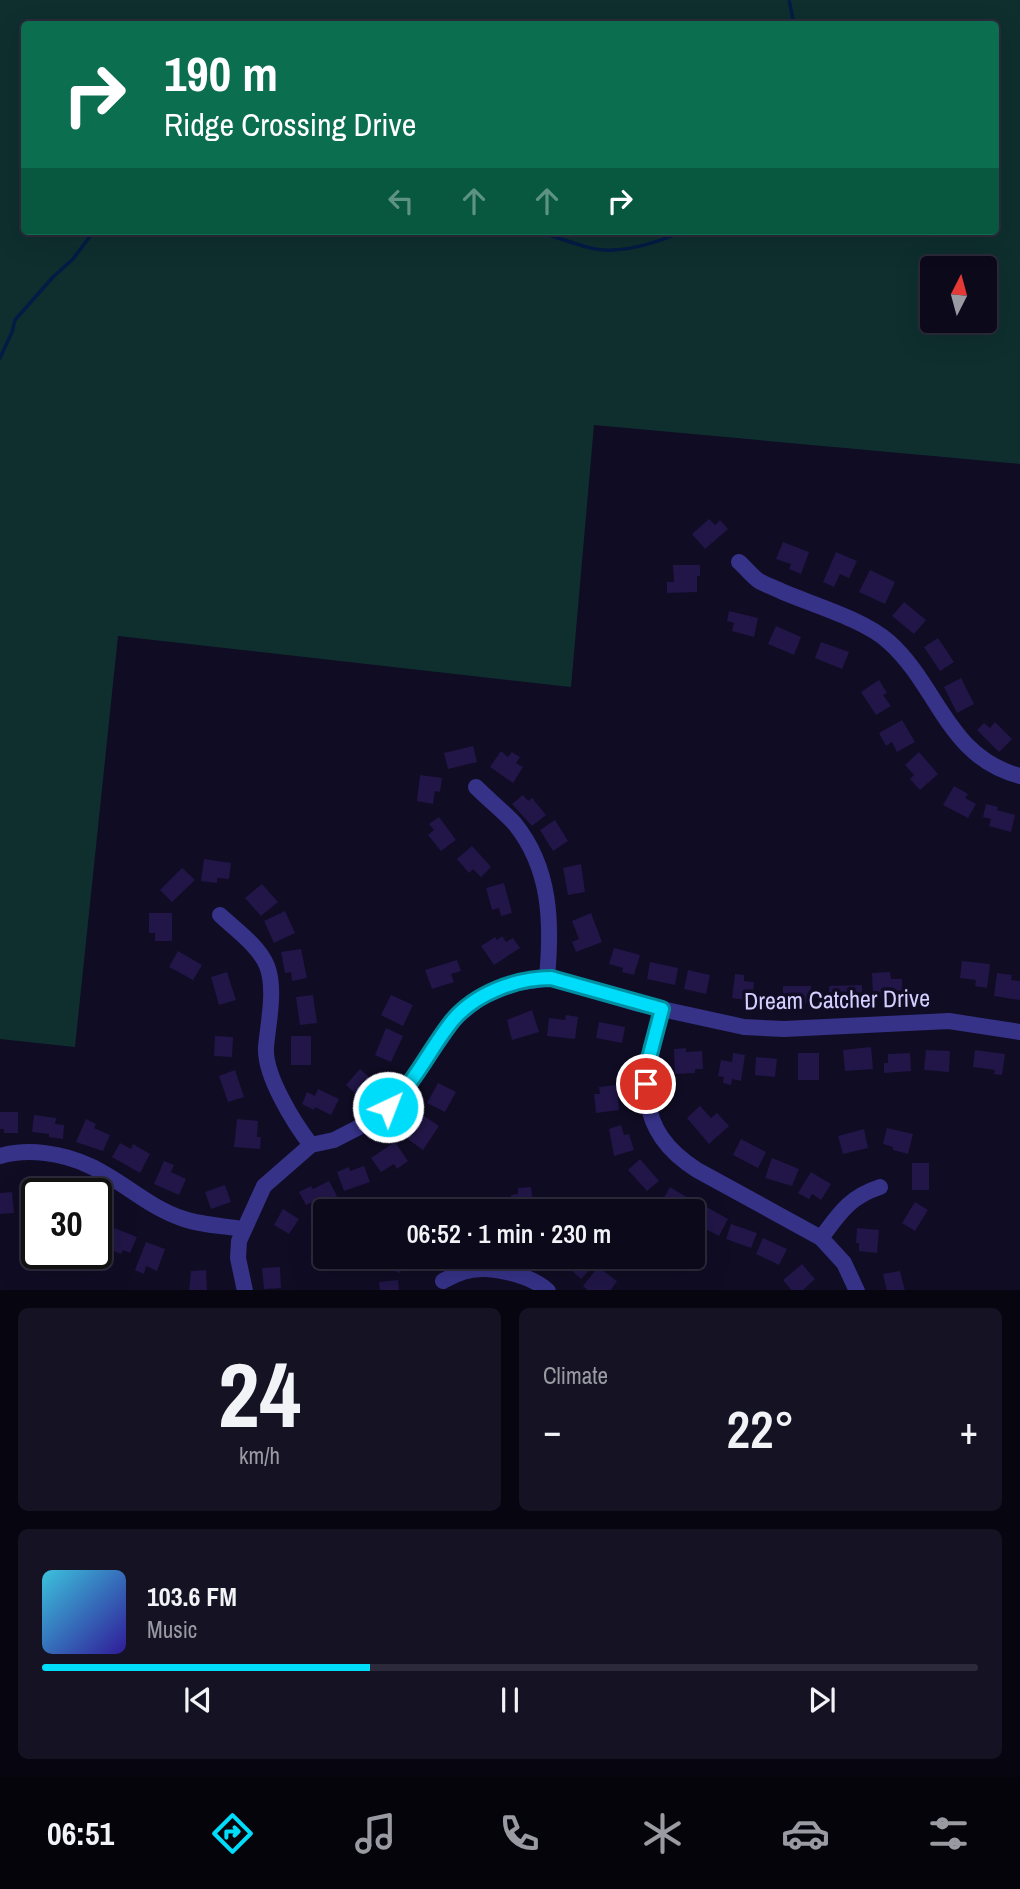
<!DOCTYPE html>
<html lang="en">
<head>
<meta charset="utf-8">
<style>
  body { margin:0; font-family:"Archivo Narrow",sans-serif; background:#151224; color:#f1f3f6; height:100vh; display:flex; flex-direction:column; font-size:26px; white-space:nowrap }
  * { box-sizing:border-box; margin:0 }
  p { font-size:23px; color:#9a9aa3 }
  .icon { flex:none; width:38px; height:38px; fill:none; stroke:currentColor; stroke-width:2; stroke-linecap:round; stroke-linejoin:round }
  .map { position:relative; height:1290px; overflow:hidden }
  .drawer { display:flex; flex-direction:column; gap:18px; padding:18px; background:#07050f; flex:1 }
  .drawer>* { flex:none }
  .guide { position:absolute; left:21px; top:21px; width:978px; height:214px; border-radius:7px; box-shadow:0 7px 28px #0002,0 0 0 2px #2c2a3a; background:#0b6e4f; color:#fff; overflow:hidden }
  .needle { width:46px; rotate:6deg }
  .buttons { position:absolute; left:920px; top:256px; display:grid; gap:14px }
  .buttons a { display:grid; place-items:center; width:77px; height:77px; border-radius:7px; background:#0c091b; box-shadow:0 7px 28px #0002,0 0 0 2px #2c2a3a; font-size:35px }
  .speed { position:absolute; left:21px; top:1178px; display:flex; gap:14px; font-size:35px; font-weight:700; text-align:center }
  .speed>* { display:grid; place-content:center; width:91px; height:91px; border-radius:50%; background:#0c091b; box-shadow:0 7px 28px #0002,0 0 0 2px #2c2a3a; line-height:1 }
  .speed .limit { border:4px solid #111; border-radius:10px; background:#fff; color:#111 }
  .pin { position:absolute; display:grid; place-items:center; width:60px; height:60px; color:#fff; margin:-30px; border:4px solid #fff; border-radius:50%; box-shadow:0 2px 7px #0007 }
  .me { position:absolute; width:77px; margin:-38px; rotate:43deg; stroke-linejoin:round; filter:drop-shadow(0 0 5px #0008) }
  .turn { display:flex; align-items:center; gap:24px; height:147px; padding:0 28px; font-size:32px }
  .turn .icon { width:91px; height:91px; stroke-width:2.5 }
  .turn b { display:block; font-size:49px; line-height:60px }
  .lanes { display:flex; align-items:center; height:66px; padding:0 28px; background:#0003; justify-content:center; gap:35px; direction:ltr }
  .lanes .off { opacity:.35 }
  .big { font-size:52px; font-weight:600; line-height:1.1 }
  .drawer .widget { flex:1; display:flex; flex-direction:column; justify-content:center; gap:10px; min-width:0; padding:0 24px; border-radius:10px; background:#151224 }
  .drawer .dial { align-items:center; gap:0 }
  .dial b { font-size:91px; line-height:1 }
  .song { display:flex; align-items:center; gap:21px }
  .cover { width:84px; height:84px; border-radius:10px; background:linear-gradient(135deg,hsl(190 70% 55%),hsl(250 70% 35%)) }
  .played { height:7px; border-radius:4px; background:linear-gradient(90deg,#00ddfa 35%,#2c2a3a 35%) }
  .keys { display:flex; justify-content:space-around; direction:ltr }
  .heat { display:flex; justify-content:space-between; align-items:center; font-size:38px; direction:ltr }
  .drawer .tiles { flex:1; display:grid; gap:18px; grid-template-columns:1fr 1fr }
  .widget:last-child { grid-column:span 2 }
  .trip { position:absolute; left:313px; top:1199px; width:392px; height:70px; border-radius:7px; background:#0c091b; box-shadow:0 7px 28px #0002,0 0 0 2px #2c2a3a; font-weight:600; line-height:70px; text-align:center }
  .tabs { display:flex; height:112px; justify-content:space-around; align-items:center; background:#05040b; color:#9a9aa3 }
  .tabs .icon { width:49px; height:49px }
  .tabs .selected { color:#00ddfa }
  .tabs b { font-size:32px; color:#f1f3f6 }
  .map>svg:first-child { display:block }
  .green { fill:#0e2f2e; fill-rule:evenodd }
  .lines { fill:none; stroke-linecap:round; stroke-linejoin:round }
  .stream { stroke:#041b45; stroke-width:3.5 }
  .building { fill:#211647 }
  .minor { stroke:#363288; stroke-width:16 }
  .route-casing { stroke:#0090a2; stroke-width:18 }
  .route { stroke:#00ddfa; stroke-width:12 }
  .labels { text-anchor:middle; stroke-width:7; stroke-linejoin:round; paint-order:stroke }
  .street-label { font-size:24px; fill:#d5cfff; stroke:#100c24 }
</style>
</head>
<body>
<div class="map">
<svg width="1020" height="1291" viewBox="0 0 1020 1291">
  <rect width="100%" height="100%" fill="#100c24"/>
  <path class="green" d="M0,0H1020V464L594,425L571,687L118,636L75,1047L0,1039ZM24,24H996V231H24ZM933,268H985V320H933Z"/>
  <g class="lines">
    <g class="stream">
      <path d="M789,0L794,24"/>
      <path d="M544,231L549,235C569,241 593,252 614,250C638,249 663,240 684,231"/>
      <path d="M0,358L12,332L15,320L53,277L73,259L94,231"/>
    </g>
  </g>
  <g class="building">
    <path d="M709,519L715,525L720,520L728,529L705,549L692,534Z"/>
    <path d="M783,542L809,552L801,574L789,569L791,564L776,559Z"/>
    <path d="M836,552L857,561L849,578L840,574L834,587L823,582Z"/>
    <path d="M673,565H700V576H697V592L667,593V582H674Z"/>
    <path d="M870,570L895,582L885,604L859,592Z"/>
    <path d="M904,602L926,620L914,634L892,616Z"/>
    <path d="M729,611L758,618L754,637L732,631L734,623L727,621Z"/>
    <path d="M776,626L801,637L794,655L768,644Z"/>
    <path d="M938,638L954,662L940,671L924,647Z"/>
    <path d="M821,642L849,652L842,669L815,658Z"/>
    <path d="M961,678L974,704L957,713L944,687Z"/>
    <path d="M879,680L887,693L883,695L891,706L876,715L861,692Z"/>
    <path d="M902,720L915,742L897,752L892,742L886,746L879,733Z"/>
    <path d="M995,722L1012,739L999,752L977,730L984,723L990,728Z"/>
    <path d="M473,746L477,762L448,769L444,753Z"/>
    <path d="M501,751L508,757L512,752L520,757L516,763L523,767L513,783L490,767Z"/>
    <path d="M919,752L938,774L920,790L910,779L914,775L905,765Z"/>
    <path d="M420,775L442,778L440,792L435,791L433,804L417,801Z"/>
    <path d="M954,786L968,794L965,798L976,804L968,818L943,805Z"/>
    <path d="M523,795L528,801L532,798L546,815L532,826L512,804Z"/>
    <path d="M986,804L998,807L997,810L1015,815L1011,832L989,826L991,819L983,817Z"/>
    <path d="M439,817L456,840L441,851L428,835L434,830L429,824Z"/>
    <path d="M555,820L568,841L553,851L540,830Z"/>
    <path d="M472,846L491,867L481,877L473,869L469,873L457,859Z"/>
    <path d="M204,859L231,863L229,879L217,878V883L201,881Z"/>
    <path d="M581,864L585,892L568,895L563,868Z"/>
    <path d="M182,868L195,880L172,902L160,890Z"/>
    <path d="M504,883L512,913L501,916L499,908L492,910L486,888Z"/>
    <path d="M262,884L278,902L261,916L245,898Z"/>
    <path d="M285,911L295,933L274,943L264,921Z"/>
    <path d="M149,913H172V941H155V933H149Z"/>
    <path d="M591,913L602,942L576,952L572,942L579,939L572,921Z"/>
    <path d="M502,936L506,942L513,938L520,948L494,965L481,946L495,937L497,940Z"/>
    <path d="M614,948L640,955L634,975L622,972L623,968L609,964Z"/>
    <path d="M301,949L307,978L292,981L291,972L285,973L281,952Z"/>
    <path d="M178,951L202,965L193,980L169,967Z"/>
    <path d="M457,960L461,971L451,974L454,982L432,989L425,970Z"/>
    <path d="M962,961L990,964L987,988L975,986L976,980L960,978Z"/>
    <path d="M650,962L678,968L675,985L647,979Z"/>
    <path d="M688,970L710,975L706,994L684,989Z"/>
    <path d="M227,972L236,1000L219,1005L211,977Z"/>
    <path d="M890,972L891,979H902L903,996L873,997L872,973Z"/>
    <path d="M997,973L1012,975L1011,980L1020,981V1000L994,996Z"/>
    <path d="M735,974L744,975V981L754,982L752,1001L732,998Z"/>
    <path d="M862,985V1000L829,1001V986Z"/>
    <rect x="783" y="986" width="28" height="17"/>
    <path d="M313,995L317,1023L300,1025L296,997Z"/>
    <path d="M391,995L413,1005L403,1026L381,1015Z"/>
    <path d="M532,1010L539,1032L512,1040L507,1020Z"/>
    <path d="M566,1015L578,1017L575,1039L547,1036L549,1018L565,1020Z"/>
    <path d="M599,1022L625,1027L622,1043L596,1038Z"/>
    <path d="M386,1028L403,1036L391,1062L375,1055Z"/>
    <path d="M215,1036L233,1037L232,1057L214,1056Z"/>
    <rect x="291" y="1036" width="20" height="29"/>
    <path d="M871,1047L873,1069L845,1071L843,1050Z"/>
    <path d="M686,1048V1052L702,1051L703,1069H695V1073L675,1074L674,1049Z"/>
    <path d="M926,1050L950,1051L949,1072L924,1070Z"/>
    <path d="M975,1050L1005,1054L1002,1075L994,1074L995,1070L973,1067Z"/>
    <path d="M733,1053L745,1055L741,1081L732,1079L731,1085L723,1083L724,1077L718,1076L721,1060L732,1062Z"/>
    <rect x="798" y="1053" width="21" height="27"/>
    <path d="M910,1053L911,1071L884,1073V1063H888V1054Z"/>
    <path d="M756,1057L777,1059L775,1077L755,1075Z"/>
    <path d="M360,1069L376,1083L361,1099L346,1085Z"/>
    <path d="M235,1070L244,1097L228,1102L219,1076Z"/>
    <path d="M438,1083L456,1092L445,1112L427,1103Z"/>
    <path d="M617,1085L619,1110L596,1113L594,1094H600L599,1087Z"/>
    <path d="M318,1089L339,1099L331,1115L315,1107L314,1110L302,1104L307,1092L315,1096Z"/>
    <path d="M700,1106L711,1118L717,1113L729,1126L709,1144L687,1118Z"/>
    <path d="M0,1112H18V1133H4V1129H0Z"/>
    <path d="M421,1114L439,1126L423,1150L405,1137Z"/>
    <path d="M34,1115L56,1118L55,1124L64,1125L63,1139L49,1137V1134L32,1132Z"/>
    <path d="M86,1119L96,1124L94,1128L110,1135L103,1151L76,1142Z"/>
    <path d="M237,1119L258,1121L257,1137H261L260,1149L234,1147Z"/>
    <path d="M621,1125L624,1135L629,1134L634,1150L614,1156L609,1129Z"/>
    <path d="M887,1128L913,1134L908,1154L893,1150V1147L883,1144Z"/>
    <path d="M864,1129L868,1148L843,1154L838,1136Z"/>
    <path d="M741,1139L766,1152L758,1168L733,1155Z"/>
    <path d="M395,1142L408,1161L397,1169L394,1164L381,1172L371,1158Z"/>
    <path d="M120,1143L131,1149L133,1144L150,1154L140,1173L112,1157Z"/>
    <path d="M772,1158L799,1169L792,1186L765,1178Z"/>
    <path d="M640,1159L659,1181L647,1191L628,1170Z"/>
    <path d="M164,1161L174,1165L171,1172L186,1179L179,1195L154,1184Z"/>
    <rect x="912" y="1163" width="17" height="27"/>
    <path d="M364,1166L370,1182L344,1191L337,1172L349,1167L350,1171Z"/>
    <path d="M811,1172L831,1184L821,1200L812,1194L809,1199L798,1193Z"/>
    <path d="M329,1181L337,1196L328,1200L331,1207L323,1211L317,1200L306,1205L299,1192L311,1186L313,1189Z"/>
    <path d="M225,1185L231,1202L211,1209L205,1192Z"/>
    <path d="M531,1187L534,1211H513L511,1195L518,1194V1188Z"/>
    <path d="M670,1187L693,1201L687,1211H675L661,1203Z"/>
    <path d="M12,1192L14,1213L0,1214V1193Z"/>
    <path d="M915,1202L928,1210L915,1231L902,1223Z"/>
    <path d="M703,1205L728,1219L719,1236L694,1223Z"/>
    <path d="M283,1209L299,1219L289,1234L274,1225Z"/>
    <path d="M731,1224L757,1233L751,1248L726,1239Z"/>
    <path d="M109,1226L137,1237L130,1253L123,1250L121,1254L111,1250L113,1245L103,1242Z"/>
    <path d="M857,1228L879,1230L877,1253L859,1251V1243H856Z"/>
    <path d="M763,1238L787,1249L779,1265L756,1254Z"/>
    <path d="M146,1242L165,1249L157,1271L146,1266L144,1274L135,1270Z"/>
    <path d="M386,1256H407L400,1273L382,1266Z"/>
    <path d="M565,1256H582L593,1266L581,1279L561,1261Z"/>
    <path d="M802,1264L815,1279L802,1291H792L783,1280Z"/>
    <path d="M280,1267L281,1288L264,1289L262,1268Z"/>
    <path d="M598,1267L617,1281L610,1291H589L583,1286Z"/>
    <path d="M206,1270L207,1291H189L191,1271Z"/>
    <path d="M900,1271L905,1291H887L883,1274Z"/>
    <path d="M398,1280L399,1291H380L379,1282Z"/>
  </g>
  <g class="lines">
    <g class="minor">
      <path d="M739,562C746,568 752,576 759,581C766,585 775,588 783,592C814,605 865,620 889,642C939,687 947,757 1020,776"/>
      <path d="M476,787C489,800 503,811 515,824C551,869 552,923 547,978"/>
      <path d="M220,915C235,929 259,946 267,966C276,989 268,1024 266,1047C264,1075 294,1123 311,1145"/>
      <path d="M662,1009C645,1075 629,1127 697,1170L821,1238L844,1263L857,1291"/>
      <path d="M0,1156C28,1148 63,1153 90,1166C123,1181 149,1208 184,1219C202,1225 224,1226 243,1229"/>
      <path d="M821,1238C839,1214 849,1197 880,1187"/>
      <path d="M443,1281C449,1278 456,1274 463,1272C486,1264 530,1274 548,1291"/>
      <path d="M245,1291L238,1258L239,1241L264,1186L311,1145L334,1140L371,1121L404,1092L455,1018L481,997L516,983L551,978L639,1004L744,1027L784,1029L949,1021L1020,1032"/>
    </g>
  </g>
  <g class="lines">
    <defs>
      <path id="route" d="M388,1107C416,1082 430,1048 453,1020C476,993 517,978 551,978L662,1009L648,1062L646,1084"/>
    </defs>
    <use href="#route" class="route-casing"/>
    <use href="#route" class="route"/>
  </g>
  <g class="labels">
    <g class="street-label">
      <text transform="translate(837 1000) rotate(-1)" y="8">Dream Catcher Drive</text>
    </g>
  </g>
</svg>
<div class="buttons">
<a><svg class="needle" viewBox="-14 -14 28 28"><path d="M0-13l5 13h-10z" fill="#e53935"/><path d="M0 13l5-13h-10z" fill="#9a9aa3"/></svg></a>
</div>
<div class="speed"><div class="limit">30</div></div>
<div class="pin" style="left:646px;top:1084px;background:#d93025"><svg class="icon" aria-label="arrive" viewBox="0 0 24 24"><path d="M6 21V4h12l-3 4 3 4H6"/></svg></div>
<svg class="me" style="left:388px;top:1107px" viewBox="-20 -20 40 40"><circle r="17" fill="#00ddfa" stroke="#fff" stroke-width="3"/><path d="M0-11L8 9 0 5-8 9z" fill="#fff"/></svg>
<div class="trip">06:52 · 1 min · 230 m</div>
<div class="guide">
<div class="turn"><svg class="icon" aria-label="right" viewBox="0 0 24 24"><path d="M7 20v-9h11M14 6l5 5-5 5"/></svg><div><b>190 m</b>Ridge Crossing Drive</div></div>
<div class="lanes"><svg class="icon off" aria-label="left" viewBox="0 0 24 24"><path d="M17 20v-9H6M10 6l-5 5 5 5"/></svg><svg class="icon off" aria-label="ahead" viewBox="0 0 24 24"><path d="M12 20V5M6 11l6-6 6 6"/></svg><svg class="icon off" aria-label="ahead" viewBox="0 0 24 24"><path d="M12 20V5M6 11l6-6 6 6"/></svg><svg class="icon" aria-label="right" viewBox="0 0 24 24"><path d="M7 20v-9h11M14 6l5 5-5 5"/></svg></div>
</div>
</div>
<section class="drawer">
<div class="tiles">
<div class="widget dial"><b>24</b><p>km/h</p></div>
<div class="widget"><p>Climate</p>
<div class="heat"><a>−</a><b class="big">22°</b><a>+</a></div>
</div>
<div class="widget">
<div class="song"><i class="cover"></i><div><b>103.6 FM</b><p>Music</p></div></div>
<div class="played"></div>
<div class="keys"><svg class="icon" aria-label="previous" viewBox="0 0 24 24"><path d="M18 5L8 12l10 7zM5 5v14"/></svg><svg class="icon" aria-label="pause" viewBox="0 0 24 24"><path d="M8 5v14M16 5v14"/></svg><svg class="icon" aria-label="next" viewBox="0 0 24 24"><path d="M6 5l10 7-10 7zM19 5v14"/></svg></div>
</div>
</div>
</section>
<nav class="tabs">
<b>06:51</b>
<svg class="icon selected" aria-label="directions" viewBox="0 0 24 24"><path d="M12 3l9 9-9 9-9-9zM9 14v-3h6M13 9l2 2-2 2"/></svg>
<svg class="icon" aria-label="music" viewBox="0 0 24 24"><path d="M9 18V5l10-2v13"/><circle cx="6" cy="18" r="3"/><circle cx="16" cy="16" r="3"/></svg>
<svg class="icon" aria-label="phone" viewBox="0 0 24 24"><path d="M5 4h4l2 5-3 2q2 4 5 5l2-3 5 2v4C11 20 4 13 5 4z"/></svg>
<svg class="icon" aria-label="climate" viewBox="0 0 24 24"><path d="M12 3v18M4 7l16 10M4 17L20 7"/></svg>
<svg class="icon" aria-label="car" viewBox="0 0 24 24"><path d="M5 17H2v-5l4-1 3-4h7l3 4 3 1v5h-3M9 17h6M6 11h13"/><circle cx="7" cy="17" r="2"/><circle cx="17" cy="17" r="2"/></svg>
<svg class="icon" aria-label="filters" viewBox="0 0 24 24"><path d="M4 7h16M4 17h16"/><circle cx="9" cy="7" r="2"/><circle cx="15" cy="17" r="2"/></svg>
</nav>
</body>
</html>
